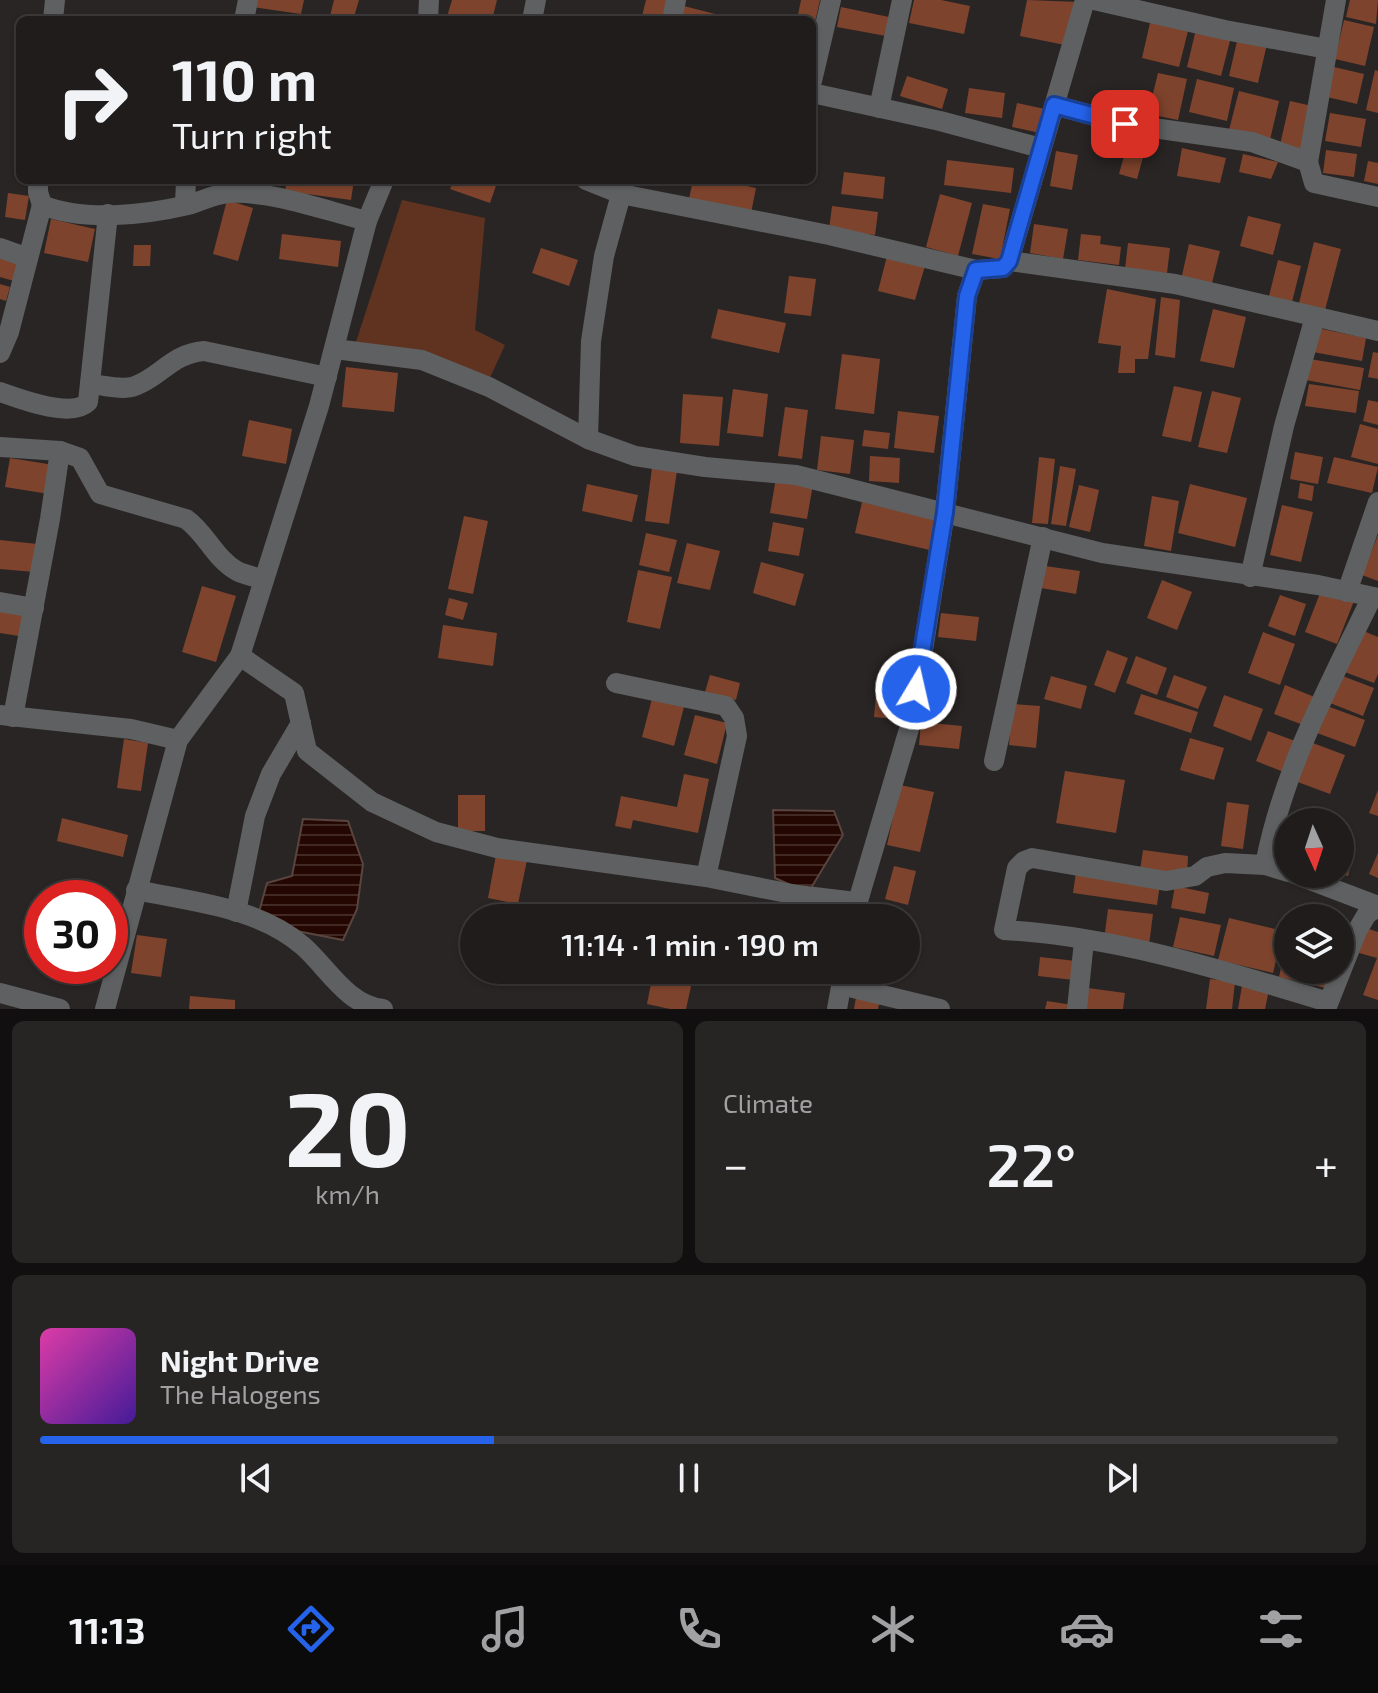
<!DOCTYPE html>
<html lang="en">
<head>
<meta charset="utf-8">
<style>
  body { margin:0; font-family:"Exo 2",sans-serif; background:#272524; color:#f1f3f6; height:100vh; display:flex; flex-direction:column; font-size:30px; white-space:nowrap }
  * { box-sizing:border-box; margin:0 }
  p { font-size:26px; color:#a1a1a3 }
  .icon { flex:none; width:44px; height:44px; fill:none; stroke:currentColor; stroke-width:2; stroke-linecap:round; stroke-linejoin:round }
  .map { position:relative; height:1009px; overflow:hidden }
  .panel { display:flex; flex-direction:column; gap:12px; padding:12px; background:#110f0f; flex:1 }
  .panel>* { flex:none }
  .top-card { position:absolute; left:16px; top:16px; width:800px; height:168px; border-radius:12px; box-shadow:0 2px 6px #0004,0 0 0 2px #3c3a3a; background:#1f1c1b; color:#f1f3f6; overflow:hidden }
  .needle { width:52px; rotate:177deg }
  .controls { position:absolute; left:1274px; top:808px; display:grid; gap:16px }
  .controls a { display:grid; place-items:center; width:80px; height:80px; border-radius:50%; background:#1f1c1b; box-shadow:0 2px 6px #0004,0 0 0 2px #3c3a3a; font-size:40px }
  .speed { position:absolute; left:24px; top:880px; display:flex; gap:16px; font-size:40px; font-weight:700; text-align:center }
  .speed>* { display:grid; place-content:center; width:104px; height:104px; border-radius:50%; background:#1f1c1b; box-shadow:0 2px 6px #0004,0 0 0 2px #3c3a3a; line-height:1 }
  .speed .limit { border:12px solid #d22; background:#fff; color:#111 }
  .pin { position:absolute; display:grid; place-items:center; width:68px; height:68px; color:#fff; margin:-34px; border-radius:16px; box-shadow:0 4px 12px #0006 }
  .me { position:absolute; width:88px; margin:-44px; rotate:9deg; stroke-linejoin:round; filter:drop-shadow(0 0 6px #0008) }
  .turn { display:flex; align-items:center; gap:28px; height:168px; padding:0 24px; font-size:36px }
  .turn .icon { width:104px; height:104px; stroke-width:2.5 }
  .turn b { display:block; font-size:56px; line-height:68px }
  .big { font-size:60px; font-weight:600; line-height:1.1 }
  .panel .tile { flex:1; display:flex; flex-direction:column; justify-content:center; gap:12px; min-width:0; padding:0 28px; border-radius:12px; background:#272524 }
  .panel .dial { align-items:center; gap:0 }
  .dial b { font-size:104px; line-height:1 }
  .song { display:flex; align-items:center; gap:24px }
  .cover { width:96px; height:96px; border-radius:12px; background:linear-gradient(135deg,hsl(320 70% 55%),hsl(260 70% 35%)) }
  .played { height:8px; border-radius:4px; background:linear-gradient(90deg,#2563eb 35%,#3c3a3a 35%) }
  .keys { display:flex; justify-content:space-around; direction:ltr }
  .heat { display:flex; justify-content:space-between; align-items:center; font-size:44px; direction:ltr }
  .panel .tiles { flex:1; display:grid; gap:12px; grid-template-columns:1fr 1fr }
  .tile:last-child { grid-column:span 2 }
  .trip { position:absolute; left:460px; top:904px; width:460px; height:80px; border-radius:40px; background:#1f1c1b; box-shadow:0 2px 6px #0004,0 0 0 2px #3c3a3a; font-weight:600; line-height:80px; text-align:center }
  .dock { display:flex; height:128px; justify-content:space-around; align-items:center; background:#0c0b0b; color:#a1a1a3 }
  .dock .icon { width:56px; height:56px }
  .dock .selected { color:#2563eb }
  .dock b { font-size:36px; color:#f1f3f6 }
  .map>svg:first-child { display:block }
  .park { fill:#603321 }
  .water { fill:url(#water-rules); stroke:#59443f; stroke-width:2 }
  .building { fill:#7e432c }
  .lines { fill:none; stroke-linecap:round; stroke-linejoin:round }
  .minor { stroke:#5e6061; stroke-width:20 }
  .route-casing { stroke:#184099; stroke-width:20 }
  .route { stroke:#2563eb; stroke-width:14 }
</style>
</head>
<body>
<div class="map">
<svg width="1378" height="1009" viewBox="0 0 1378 1009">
  <defs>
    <pattern id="water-rules" width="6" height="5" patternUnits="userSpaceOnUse" patternTransform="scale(2)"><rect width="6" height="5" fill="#230700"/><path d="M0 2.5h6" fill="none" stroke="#422a24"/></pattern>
  </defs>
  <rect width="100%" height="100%" fill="#292524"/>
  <path class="park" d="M402,200L485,218L475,330L505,345L488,382L356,342Z"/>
  <g class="water">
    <path d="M773,810L834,811L843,835L808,893L775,878Z"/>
    <path d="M303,819L348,821L363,864L357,909L343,940L256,923L267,883L292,876Z"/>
  </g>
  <g class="building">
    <path d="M254,0H304L301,14L252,7Z"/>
    <path d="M334,0H359L353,20H329Z"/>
    <path d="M452,0H497L492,20H446Z"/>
    <path d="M646,0H673L669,20H641Z"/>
    <path d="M801,0H820L813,31L812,20H797Z"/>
    <path d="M914,0H941L970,6L964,34L909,23Z"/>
    <path d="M1027,0L1079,2L1070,46L1020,36Z"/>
    <path d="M1350,0H1378L1376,24L1346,17Z"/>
    <path d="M680,5L723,16L722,20H675Z"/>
    <path d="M841,7L889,17L886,36L837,27Z"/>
    <path d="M1152,14L1190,23L1179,67L1142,58Z"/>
    <path d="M1344,20L1374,27L1365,66L1335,59Z"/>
    <path d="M1197,25L1232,33L1221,76L1187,67Z"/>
    <path d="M1238,37L1267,44L1258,83L1229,76Z"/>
    <path d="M1334,67L1364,74L1357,104L1327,97Z"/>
    <path d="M1375,70L1378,71V113L1366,110Z"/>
    <path d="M1158,73L1187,79L1178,120L1148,114Z"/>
    <path d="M907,76L948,89L942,109L900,96Z"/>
    <path d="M1197,79L1234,88L1227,121L1189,112Z"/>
    <path d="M969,88L1005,93L1002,118L965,113Z"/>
    <path d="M1239,91L1279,101L1270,140L1229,130Z"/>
    <path d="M1290,101L1312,106L1302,150L1280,145Z"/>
    <path d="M1017,103L1045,109L1040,133L1012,127Z"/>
    <path d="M1330,113L1366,119L1361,147L1325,141Z"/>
    <path d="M1182,148L1226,158L1220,183L1177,176Z"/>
    <path d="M1126,149L1144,154L1137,179L1119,174Z"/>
    <path d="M1326,150L1357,154L1354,177L1323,173Z"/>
    <path d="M1056,151L1078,155L1072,190L1050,186Z"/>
    <path d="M1243,154L1278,162L1271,179L1239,172Z"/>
    <path d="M947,160L1014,168L1011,193L944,185Z"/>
    <path d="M1368,161L1378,163V184L1364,181Z"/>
    <path d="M844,172L885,177L883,199L841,194Z"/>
    <path d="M287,180H354L351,200L285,191Z"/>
    <path d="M454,180H498L490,203L450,189Z"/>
    <path d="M693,180H719L756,188L751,213L689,199Z"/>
    <path d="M8,193L29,196L25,220L5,217Z"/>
    <path d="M940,194L972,203L958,256L926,247Z"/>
    <path d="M227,200L253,208L238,261L213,254Z"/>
    <path d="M983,204L1010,209L1000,259L972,254Z"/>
    <path d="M832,206L878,212L875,235L829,230Z"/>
    <path d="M1248,216L1281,224L1273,255L1240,246Z"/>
    <path d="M51,219L95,229L88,262L44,253Z"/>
    <path d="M1034,224L1068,229L1063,259L1030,253Z"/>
    <path d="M282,234L341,241L338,267L279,259Z"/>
    <path d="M1081,234L1101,236L1100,244L1121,247L1119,265L1078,260Z"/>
    <path d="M1314,242L1341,249L1325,310L1299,303Z"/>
    <path d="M1128,243L1170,248L1167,273L1125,269Z"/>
    <path d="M1189,244L1220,251L1211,287L1181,280Z"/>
    <path d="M134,245H151L150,266H133Z"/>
    <path d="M541,248L578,260L569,286L532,273Z"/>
    <path d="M0,256L20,262L14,281L0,277Z"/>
    <path d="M887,256L925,266L915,300L878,291Z"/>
    <path d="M1278,260L1301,266L1292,302L1269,296Z"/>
    <path d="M789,276L816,279L811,316L784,313Z"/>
    <path d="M0,284L10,287L6,301L0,299Z"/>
    <path d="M1107,289L1156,299L1148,359H1135V373H1118L1121,346L1098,343Z"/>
    <path d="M1161,297L1180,300L1175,358L1155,355Z"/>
    <path d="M718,309L786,323L779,353L711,338Z"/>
    <path d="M1213,309L1246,317L1234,368L1200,361Z"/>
    <path d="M1317,328L1366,338L1362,361L1313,352Z"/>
    <path d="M1373,352L1378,353V379L1368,377Z"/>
    <path d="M842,354L880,359L874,414L835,409Z"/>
    <path d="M1310,359L1364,368L1360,390L1306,380Z"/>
    <path d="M346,367L398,373L394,412L342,407Z"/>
    <path d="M1309,384L1359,391L1356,413L1305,406Z"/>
    <path d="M1174,386L1202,392L1191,442L1162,436Z"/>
    <path d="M733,389L768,394L763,437L727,433Z"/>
    <path d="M1212,391L1241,398L1227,453L1198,447Z"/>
    <path d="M683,394L723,397L719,446L680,443Z"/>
    <path d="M1368,400L1378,402V425L1363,421Z"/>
    <path d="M785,407L808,410L802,459L778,456Z"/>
    <path d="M898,411L939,416L934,453L894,448Z"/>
    <path d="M249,420L292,429L286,464L242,456Z"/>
    <path d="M1360,424L1378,429V464L1351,457Z"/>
    <path d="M864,430L890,433L888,449L862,446Z"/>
    <path d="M821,436L854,440L850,474L817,470Z"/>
    <path d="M1295,452L1323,457L1318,484L1290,479Z"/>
    <path d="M870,456L900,458L899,483L869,481Z"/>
    <path d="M1039,457L1055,459L1048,524L1032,523Z"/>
    <path d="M1334,457L1378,467L1372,493L1327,483Z"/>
    <path d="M10,458L54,465L49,494L5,487Z"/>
    <path d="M1060,466L1076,469L1066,526L1051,524Z"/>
    <path d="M652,468L677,471L669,524L645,521Z"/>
    <path d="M776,478L813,484L807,519L770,513Z"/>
    <path d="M1300,483L1314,486L1312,501L1298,498Z"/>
    <path d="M587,484L638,495L632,522L582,511Z"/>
    <path d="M1190,484L1247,498L1235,547L1178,533Z"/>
    <path d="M1079,485L1099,490L1090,532L1069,527Z"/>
    <path d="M1152,496L1179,501L1171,551L1144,546Z"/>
    <path d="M862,502L937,519L930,550L855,533Z"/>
    <path d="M1282,505L1313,512L1301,562L1270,555Z"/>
    <path d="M464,516L488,521L473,594L448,589Z"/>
    <path d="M773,522L804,528L799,556L768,551Z"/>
    <path d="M646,533L677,540L669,572L639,565Z"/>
    <path d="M1378,535V581L1362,575Z"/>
    <path d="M0,540L37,544L34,572L0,569Z"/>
    <path d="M687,543L720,551L710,590L677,583Z"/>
    <path d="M761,562L804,574L795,606L753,593Z"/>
    <path d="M1045,566L1080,571L1076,594L1041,588Z"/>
    <path d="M638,570L672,577L660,629L627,622Z"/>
    <path d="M1162,580L1192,592L1177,630L1147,618Z"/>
    <path d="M202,586L236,596L216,662L182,652Z"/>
    <path d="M1322,588L1354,601L1337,644L1305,632Z"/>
    <path d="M1280,595L1306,604L1295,636L1268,626Z"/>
    <path d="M449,598L468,603L463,620L445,615Z"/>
    <path d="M0,607L29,611L25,637L0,633Z"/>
    <path d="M941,613L979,617L976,641L938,637Z"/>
    <path d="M443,625L497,633L493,666L438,658Z"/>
    <path d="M1361,630L1378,637V674L1374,683L1342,671Z"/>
    <path d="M1263,632L1295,644L1280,685L1248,673Z"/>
    <path d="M1107,650L1128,658L1115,693L1094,685Z"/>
    <path d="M1136,656L1167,668L1157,695L1126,683Z"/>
    <path d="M710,675L740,683L736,700L705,692Z"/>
    <path d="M1174,675L1207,687L1198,709L1166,697Z"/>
    <path d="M1340,675L1374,688L1363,716L1330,703Z"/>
    <path d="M1051,676L1087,686L1081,709L1044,699Z"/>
    <path d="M1285,685L1317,698L1306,726L1274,714Z"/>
    <path d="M876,694L908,697L906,720L874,717Z"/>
    <path d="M1141,694L1198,712L1191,733L1134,714Z"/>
    <path d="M653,695L685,703L674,746L642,737Z"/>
    <path d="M1224,695L1263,709L1251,741L1213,726Z"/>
    <path d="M1012,704L1040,706L1036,748L1009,745Z"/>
    <path d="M1327,706L1365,720L1355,747L1317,733Z"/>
    <path d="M695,715L727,723L717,764L684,755Z"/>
    <path d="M921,722L962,726L959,749L919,745Z"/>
    <path d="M1268,731L1298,742L1286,773L1256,761Z"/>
    <path d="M1190,738L1224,748L1214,780L1180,770Z"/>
    <path d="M124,739L148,743L141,791L117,788Z"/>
    <path d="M1310,742L1345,755L1330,794L1295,781Z"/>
    <path d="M1065,771L1125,780L1116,833L1056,823Z"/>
    <path d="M684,774L709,779L698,833L633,820L631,829L615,826L621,796L677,807Z"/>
    <path d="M900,785L934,792L920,852L887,845Z"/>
    <path d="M1378,790V816L1369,813Z"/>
    <rect x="458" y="795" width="27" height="36"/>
    <path d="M1227,802L1249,805L1243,849L1221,846Z"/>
    <path d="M62,818L128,835L123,857L57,841Z"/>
    <path d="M1285,831L1288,832V859L1277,856Z"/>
    <path d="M1340,847L1355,850L1348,876L1340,874Z"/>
    <path d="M1143,850L1188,856L1187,874L1140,871Z"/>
    <path d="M1378,853V878L1369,874Z"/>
    <path d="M496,855L527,860L518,904L488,898Z"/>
    <path d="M894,866L916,871L908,905L885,899Z"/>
    <path d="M1076,872L1160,884L1157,905L1073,893Z"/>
    <path d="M1175,886L1209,893L1205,914L1171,908Z"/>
    <path d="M1108,909L1153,914L1149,945L1104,940Z"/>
    <path d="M1180,917L1221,925L1214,956L1173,947Z"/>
    <path d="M1229,918L1283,931L1273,973L1218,960Z"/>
    <path d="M1366,928L1378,932V1000L1363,995L1377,958L1359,953Z"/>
    <path d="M137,935L167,939L161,977L131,973Z"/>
    <path d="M1284,954L1288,955V970H1330L1326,988L1279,977Z"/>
    <path d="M1040,957L1076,961L1074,980L1038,976Z"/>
    <path d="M653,973L692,982L686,1009H670L647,1004Z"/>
    <path d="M1210,979L1235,982L1232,1009H1206Z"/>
    <path d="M1243,980L1270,985L1265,1009H1238Z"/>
    <path d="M1088,988L1125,993L1123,1009H1085Z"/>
    <path d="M857,991L881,994L878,1009H854Z"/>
    <path d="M190,996L235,1000V1009H189Z"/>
    <path d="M1047,1001L1073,1005V1009H1045Z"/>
  </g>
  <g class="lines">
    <g class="minor">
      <path d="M1094,0L1225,30L1327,49"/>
      <path d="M53,20L55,0"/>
      <path d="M244,20L248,0"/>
      <path d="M428,20L429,0"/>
      <path d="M532,20L536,0"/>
      <path d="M672,20L676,0"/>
      <path d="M812,81L831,0"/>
      <path d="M812,93L940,121L1041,148"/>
      <path d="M1054,105L1125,124L1252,142L1308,162L1314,183L1378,197"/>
      <path d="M879,108L902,0"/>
      <path d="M1308,162L1336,0"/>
      <path d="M38,180V192L42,205C84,222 145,215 188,205C201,201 215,194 229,193C274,191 323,210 367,221"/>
      <path d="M586,180L621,194L829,235L976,270L1003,268L1009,261L1085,0"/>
      <path d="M185,205L186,180"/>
      <path d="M0,248L28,258"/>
      <path d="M1009,261L1175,284L1378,331"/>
      <path d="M335,349L422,360L489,387L588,439L635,456L705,467L796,475L1102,553L1318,585L1378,598"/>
      <path d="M0,353L9,332L42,205"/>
      <path d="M90,384C103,385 122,391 135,386C162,376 171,354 204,351L327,377"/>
      <path d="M0,392C20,399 71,419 88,402L108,214"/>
      <path d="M588,439L591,341L604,256L625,180"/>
      <path d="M0,447L60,451L80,458L100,494L186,519C206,533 215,559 237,571C245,575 255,577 263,579"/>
      <path d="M1250,577L1284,426L1315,317"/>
      <path d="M1347,592L1378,502"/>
      <path d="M0,602L34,608"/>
      <path d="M240,656L294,693L307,751L372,802L436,832L497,848L706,877L797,895L856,902"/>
      <path d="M616,683L726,706L734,718L737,736L706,877"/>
      <path d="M0,715L131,729L178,740"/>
      <path d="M13,717L50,519L60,451"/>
      <path d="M994,761L1043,537"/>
      <path d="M1265,865C1283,770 1330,683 1372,597"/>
      <path d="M1288,872L1265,865L1225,863L1207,867L1195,876L1166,881L1032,858L1024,861L1017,868L1004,930C1114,936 1223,970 1328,1002"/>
      <path d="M1294,874L1378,906"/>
      <path d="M136,890C193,902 258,907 303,946C328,968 347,1005 383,1009"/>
      <path d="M236,912L255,816L271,774L301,723"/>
      <path d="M853,918L912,719L945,512L967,296L976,270"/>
      <path d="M841,985L940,1009"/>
      <path d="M0,993L60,1009"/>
      <path d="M105,1009L178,740L240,656L319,406L367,221L384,180"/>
      <path d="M837,1009L844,970"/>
      <path d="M1077,1009L1084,941"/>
      <path d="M1326,1009L1357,931L1367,914L1378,907"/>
    </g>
  </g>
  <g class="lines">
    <defs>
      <path id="route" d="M916,689L945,512L967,296L976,270L1003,268L1009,261L1054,105L1125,124"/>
    </defs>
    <use href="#route" class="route-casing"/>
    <use href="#route" class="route"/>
  </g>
</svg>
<div class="controls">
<a><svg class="needle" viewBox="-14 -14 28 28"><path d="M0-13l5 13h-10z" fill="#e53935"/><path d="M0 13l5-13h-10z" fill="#a1a1a3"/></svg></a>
<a><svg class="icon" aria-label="layers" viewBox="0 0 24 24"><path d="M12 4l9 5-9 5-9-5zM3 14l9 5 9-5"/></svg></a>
</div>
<div class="speed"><div class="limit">30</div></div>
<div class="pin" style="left:1125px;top:124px;background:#d93025"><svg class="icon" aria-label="arrive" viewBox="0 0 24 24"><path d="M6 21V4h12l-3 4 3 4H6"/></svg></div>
<svg class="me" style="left:916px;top:689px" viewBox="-20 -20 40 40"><circle r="17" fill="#2563eb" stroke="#fff" stroke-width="3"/><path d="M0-11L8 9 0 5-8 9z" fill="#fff"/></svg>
<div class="trip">11:14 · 1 min · 190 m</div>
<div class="top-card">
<div class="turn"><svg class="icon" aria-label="right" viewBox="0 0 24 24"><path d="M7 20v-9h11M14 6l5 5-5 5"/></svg><div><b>110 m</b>Turn right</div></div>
</div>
</div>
<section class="panel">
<div class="tiles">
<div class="tile dial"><b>20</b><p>km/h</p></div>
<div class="tile"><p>Climate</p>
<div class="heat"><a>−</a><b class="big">22°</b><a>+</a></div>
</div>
<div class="tile">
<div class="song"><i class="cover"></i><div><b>Night Drive</b><p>The Halogens</p></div></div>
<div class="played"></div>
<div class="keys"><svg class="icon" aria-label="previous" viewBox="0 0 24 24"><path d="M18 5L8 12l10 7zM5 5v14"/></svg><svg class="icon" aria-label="pause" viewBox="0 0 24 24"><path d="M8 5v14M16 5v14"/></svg><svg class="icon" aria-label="next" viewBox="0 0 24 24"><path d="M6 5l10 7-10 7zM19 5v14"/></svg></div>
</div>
</div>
</section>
<nav class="dock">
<b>11:13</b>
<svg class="icon selected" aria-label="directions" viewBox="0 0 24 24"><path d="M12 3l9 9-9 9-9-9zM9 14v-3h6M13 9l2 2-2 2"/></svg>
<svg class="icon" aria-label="music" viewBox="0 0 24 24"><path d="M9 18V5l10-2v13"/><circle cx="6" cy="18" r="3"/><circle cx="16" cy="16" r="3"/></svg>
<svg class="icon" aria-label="phone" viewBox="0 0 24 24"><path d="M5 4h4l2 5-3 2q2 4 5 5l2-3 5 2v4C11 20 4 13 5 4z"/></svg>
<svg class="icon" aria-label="climate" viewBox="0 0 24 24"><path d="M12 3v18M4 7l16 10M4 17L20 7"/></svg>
<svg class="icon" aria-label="car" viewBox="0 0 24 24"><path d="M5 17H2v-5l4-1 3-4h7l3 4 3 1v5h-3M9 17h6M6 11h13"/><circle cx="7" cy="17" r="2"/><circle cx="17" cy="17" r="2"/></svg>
<svg class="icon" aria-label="filters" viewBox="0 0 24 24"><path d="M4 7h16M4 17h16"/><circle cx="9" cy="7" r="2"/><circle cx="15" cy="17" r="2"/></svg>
</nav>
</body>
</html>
